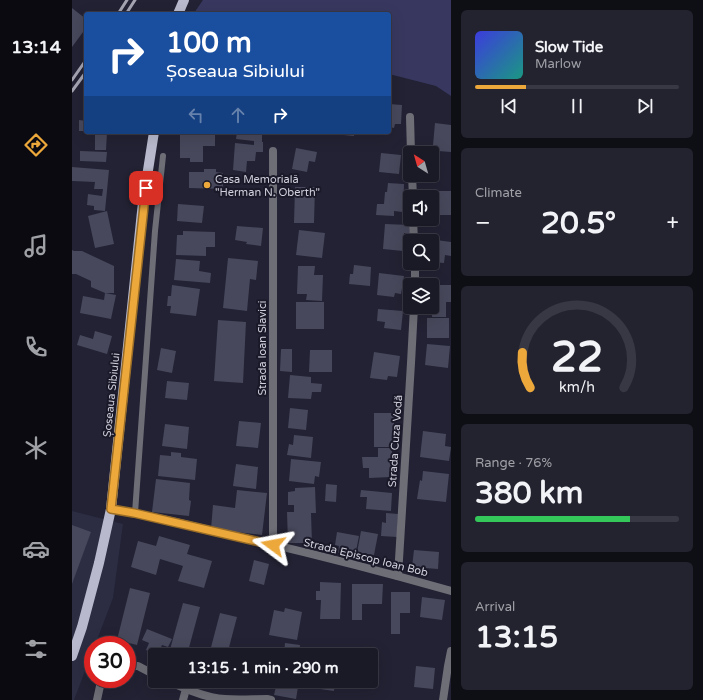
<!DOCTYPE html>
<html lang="en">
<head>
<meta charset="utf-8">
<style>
  body { margin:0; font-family:"Varela Round",sans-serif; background:#23232f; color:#f1f3f6; height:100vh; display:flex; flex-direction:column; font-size:15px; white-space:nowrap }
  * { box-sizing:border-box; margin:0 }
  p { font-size:13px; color:#9fa1a7 }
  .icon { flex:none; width:22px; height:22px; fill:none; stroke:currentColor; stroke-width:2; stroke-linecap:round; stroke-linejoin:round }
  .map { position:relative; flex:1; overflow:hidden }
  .sheet { display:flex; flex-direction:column; gap:10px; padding:10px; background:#0e0e15; width:252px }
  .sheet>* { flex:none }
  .hud { position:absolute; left:12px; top:12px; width:307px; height:122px; border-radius:4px; box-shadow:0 4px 16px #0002,0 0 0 1px #383844; background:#1a4fa0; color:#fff; overflow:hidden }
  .needle { width:26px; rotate:323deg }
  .tools { position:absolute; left:331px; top:146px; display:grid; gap:8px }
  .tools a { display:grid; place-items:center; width:36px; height:36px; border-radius:4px; background:#1a1a27; box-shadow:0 4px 16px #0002,0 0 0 1px #383844; font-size:20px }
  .speed { position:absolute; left:12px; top:636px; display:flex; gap:8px; font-size:20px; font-weight:700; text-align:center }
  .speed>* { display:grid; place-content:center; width:52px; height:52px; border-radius:50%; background:#1a1a27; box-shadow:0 4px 16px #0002,0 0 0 1px #383844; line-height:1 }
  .speed .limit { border:6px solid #d22; background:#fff; color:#111 }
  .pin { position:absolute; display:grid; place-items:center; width:34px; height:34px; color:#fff; margin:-17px; border-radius:8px; box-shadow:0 2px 6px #0006 }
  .me { position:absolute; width:44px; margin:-22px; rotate:283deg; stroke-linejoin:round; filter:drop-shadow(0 0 3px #0008) }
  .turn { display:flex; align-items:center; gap:14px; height:84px; padding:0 16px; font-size:18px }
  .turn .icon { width:52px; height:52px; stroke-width:2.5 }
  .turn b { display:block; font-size:28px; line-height:34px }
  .lanes { display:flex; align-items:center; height:38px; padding:0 16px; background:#0003; justify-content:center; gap:20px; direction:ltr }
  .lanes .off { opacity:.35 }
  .big { font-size:30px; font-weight:700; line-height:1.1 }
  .sheet .card { flex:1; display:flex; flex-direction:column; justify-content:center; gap:6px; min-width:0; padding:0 14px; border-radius:6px; background:#23232f }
  .sheet .dial { align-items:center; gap:0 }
  .dial svg { height:104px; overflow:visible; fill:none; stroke:#383844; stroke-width:7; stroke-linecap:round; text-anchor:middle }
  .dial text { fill:#f1f3f6; stroke:none }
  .song { display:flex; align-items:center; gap:12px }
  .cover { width:48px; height:48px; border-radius:6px; background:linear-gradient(135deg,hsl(240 70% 55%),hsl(170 70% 35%)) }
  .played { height:4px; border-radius:2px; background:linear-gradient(90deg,#eda83b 25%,#383844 25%) }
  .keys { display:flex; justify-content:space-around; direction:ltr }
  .heat { display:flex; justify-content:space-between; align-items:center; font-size:22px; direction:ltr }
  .charge { height:6px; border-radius:3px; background:linear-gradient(90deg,#34c759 76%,#383844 0) }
  .trip { position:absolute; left:76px; top:648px; width:230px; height:40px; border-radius:4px; background:#1a1a27; box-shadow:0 4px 16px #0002,0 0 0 1px #383844; font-weight:700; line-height:40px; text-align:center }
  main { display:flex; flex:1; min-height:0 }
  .tab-bar { display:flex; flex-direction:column; width:72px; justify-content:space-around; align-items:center; background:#0a0a10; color:#9fa1a7 }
  .tab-bar .icon { width:28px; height:28px }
  .tab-bar .selected { color:#eda83b }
  .tab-bar b { font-size:18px; color:#f1f3f6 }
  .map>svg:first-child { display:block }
  .built { fill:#2c2c43 }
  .green { fill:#38375f }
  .building { fill:#48485c }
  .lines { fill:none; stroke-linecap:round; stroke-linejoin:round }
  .lane { stroke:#6e6e77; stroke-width:6 }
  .street { stroke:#6e6e77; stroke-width:8 }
  .primary { stroke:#b8b9cc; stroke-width:10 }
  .rail { stroke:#a4a4b2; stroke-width:3 }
  .route-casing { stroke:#9a6d26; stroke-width:10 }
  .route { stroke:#eda83b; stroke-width:7 }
  .poi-dot { fill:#eda83b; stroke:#191929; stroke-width:1.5 }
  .labels { text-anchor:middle; stroke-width:4; stroke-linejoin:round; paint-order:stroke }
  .poi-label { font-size:11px; fill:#d0d0dc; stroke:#191929; text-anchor:start }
  .street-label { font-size:11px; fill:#d0d0dc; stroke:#191929 }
</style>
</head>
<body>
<main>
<nav class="tab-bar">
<b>13:14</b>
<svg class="icon selected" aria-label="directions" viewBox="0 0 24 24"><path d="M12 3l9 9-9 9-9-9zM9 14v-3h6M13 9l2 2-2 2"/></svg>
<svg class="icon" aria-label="music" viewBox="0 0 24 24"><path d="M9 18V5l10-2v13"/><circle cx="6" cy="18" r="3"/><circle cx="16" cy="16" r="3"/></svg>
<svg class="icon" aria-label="phone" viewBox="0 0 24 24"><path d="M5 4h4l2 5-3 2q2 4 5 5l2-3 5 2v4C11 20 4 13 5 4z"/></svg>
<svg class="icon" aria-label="climate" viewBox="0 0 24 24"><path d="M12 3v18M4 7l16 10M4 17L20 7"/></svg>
<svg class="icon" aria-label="car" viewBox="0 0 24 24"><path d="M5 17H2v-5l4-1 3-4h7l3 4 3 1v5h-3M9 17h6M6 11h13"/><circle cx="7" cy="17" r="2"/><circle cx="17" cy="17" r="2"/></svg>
<svg class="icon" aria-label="filters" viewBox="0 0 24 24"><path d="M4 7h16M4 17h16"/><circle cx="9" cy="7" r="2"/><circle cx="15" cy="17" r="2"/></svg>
</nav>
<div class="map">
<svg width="379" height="700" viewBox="0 0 379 700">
  <rect width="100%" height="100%" fill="#222234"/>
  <path class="built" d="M0,511L51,524L41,598L23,645H21V650L2,700H0Z"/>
  <path class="green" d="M131,0H379V96L364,86L317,74V14H126L122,13Z"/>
  <g class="building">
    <path d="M0,8L14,19V28L0,47Z"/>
    <path d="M317,104L330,105L329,124H323L322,128L317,127Z"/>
    <path d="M7,120L14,121V131H7Z"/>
    <path d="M363,123L379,125V152L366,151V146L361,145Z"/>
    <path d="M15,132H35L34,150H23V135H15Z"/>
    <path d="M165,132H190V142H191V152H184L183,161H175L174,172L161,170L163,143L182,145V141L164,139Z"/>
    <path d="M261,132H282V136L261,134Z"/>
    <path d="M108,133H143V146H131V162H118V158H108Z"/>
    <path d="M224,148L245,152L243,162L237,161L235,172L220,169Z"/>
    <path d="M8,151L35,152L34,162L8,161Z"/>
    <path d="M309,153L329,155L327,174L307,172Z"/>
    <path d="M0,167L37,170L33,211L22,210V206L15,205L16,194L30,196L31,189H22L23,182L0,181Z"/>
    <path d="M132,169H144V172L151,173V189L117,188V172H132Z"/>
    <path d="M316,183L332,184L331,212L322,211V216L304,215L305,204H312L313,192H315Z"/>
    <path d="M223,187H243L242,223H222Z"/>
    <rect x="363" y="191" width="16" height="24"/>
    <path d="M106,204L132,206L130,223L105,221Z"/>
    <path d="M35,211L42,244L23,248L16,216Z"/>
    <path d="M313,224L338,225V233H332L331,251L311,249Z"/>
    <path d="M165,226L191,228L189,246L174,244L175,242L163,240Z"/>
    <path d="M227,230L253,233L250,258L224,255Z"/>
    <path d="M111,231L143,232V247H134V256L104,255L105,235H111Z"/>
    <path d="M357,239L379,242V256L373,255L372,263L360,262V241H357Z"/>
    <path d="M0,250L2,251H10L42,266V293H33L44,295L39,319L8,313L11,296L32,300L33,293L19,287V281L4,274H0Z"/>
    <path d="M156,258L186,261L184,280L178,279L175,311L151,308Z"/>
    <path d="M104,259L128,261L127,271L139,273L138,283L102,280Z"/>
    <path d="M282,265L299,267L298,286L277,284L278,274H281Z"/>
    <path d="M226,266H243L242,275H251L250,301L234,300L235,294H225Z"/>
    <path d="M307,273L332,276L329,294L323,293L322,297L305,295Z"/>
    <path d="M100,285L128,289L124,316L98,313L99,306H95L96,296H99Z"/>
    <path d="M361,285H379V302H374V317H360Z"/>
    <rect x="224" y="302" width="28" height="27"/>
    <path d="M306,309L331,311L329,330L312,328L313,322L305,321Z"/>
    <rect x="355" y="318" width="22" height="20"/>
    <path d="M146,320L174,322L171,383L142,381Z"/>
    <path d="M23,331L40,336L35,354L5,345L8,335L21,339Z"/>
    <path d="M355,344L378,346L376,368L353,365Z"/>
    <path d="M89,348L104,351L100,373L85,370Z"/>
    <path d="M209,349H220V372L208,371Z"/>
    <path d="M238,350H260V372H237Z"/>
    <path d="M302,352L328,356L325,377L316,376L315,380L298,378Z"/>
    <path d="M218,375L239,377V383L250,384L249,392H240L239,399L216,398Z"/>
    <path d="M95,381L117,383L115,400L93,398Z"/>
    <path d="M218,408L236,410L234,430L216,428Z"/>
    <rect x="302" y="413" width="20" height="34"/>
    <path d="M167,421L189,423L186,448L164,446Z"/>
    <path d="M93,424L117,427L115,449L90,446Z"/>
    <path d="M351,431L374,434L373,446L379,447L377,461L348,457Z"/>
    <path d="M222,435L241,437L239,458L215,455L217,444L221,445Z"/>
    <path d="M306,448H320V477L297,478V468H291L290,457H306Z"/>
    <path d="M99,452L109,453V457L125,459L123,480L86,476L88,455L99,456Z"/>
    <path d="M219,459L249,462L247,477L243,476L242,484L217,481Z"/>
    <path d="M164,464L186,467L184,489L161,486Z"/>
    <path d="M351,471L377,474L374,502L345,499L348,480L350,481Z"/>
    <path d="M84,479L118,483L117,500L119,501L117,516L80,512Z"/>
    <path d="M254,484L265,485L264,502L253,501Z"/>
    <path d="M243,487L244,513H239L240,543H216L215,512H222V505H216V492L223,491V488Z"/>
    <path d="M165,490L195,493L190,535L139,529L141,505L163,508Z"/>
    <path d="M289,490L320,493L319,511L294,509L295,497H288Z"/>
    <path d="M314,513L326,514L325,537L309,536L310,522L314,523Z"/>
    <path d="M0,525L19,532L0,584Z"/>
    <path d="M289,531L306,534L302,555L285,553Z"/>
    <path d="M265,532L287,536L283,556L266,553L267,546L263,545Z"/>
    <path d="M87,536L118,545L115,554L140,561L132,588L106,581L111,566L88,559L84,575L59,567L66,541L84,546Z"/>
    <path d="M342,550L367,552L366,569L340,567Z"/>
    <path d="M182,560L197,564L192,585L177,581Z"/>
    <path d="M248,582L269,583L268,619H248L249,600H244V591H248Z"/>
    <path d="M280,584H311L310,604H290V620H280Z"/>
    <path d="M58,588L78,593L65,645L45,640Z"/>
    <path d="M319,592H338V613H328V634H319Z"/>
    <path d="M350,597L373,600L370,620L348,617Z"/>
    <path d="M111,603L128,607L115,655H103L97,653Z"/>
    <path d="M213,608L230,612L225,640L197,635L202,610L212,612Z"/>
    <path d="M148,613L165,617L155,655H137Z"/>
    <path d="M75,629L100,639L96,647L90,645L86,655L74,650L77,643L70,640Z"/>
    <path d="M213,643L228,645L227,655H212Z"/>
    <path d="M344,666L363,668L361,689L342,687Z"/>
    <path d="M212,681H227L224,699L202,695L205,682L211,683Z"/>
    <path d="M242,681H263L262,691L241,688Z"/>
  </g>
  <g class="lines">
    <path class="lane" d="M63,513L83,231L91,156"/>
    <g class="street">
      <path d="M338,117L339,153"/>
      <path d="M201,151C202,282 201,413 201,545"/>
      <path d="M340,175L341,197"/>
      <path d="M341,219L342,241"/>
      <path d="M343,263V285"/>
      <path d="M39,509C78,515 116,525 155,534C230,551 305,570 379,591"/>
      <path d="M326,576L339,363L342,307"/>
      <path d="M55,666H66L83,675"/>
      <path d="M96,681C114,689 134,698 153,699C167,700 181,699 195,699L199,700"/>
      <path d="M25,700L28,686L31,679"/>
      <path d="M111,700L114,689"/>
      <path d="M371,700L376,666L379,651"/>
    </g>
    <g class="primary">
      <path d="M106,14L112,0"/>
      <path d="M0,656L10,627L27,563L39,509L71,202L82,132"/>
    </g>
    <g class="rail">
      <path d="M46,14L55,0"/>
      <path d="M54,14L63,0"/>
      <path d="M0,80L14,60"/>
      <path d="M0,91L14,72"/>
    </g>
  </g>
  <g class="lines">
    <defs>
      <path id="route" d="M74,188L39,509L62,513L201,545"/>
    </defs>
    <use href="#route" class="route-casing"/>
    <use href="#route" class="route"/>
  </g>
  <circle class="poi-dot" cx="135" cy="185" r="4"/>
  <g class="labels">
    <g class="poi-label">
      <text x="143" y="183">Casa Memorială<tspan x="143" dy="13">"Herman N. Oberth"</tspan></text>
    </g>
    <g class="street-label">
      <text transform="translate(190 348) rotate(-90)" y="4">Strada Ioan Slavici</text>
      <text transform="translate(39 395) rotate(-84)" y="4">Șoseaua Sibiului</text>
      <text transform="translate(323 441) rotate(-86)" y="4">Strada Cuza Vodă</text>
      <text transform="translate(294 557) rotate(14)" y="4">Strada Episcop Ioan Bob</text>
    </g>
  </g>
</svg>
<div class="tools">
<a><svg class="needle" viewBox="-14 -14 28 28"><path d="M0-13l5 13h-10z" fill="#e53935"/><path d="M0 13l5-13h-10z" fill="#9fa1a7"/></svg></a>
<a><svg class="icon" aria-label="sound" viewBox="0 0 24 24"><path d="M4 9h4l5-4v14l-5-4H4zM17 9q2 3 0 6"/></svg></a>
<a><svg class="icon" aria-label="search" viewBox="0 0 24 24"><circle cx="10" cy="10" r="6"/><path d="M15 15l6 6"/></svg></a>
<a><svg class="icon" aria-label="layers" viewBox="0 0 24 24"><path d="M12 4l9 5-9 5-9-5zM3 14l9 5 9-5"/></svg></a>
</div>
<div class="speed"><div class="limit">30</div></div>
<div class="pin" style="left:74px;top:188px;background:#d93025"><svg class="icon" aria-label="arrive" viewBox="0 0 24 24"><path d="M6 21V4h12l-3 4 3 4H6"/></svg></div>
<svg class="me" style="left:201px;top:545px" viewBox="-20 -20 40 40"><path d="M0-17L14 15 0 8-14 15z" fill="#eda83b" stroke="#fff" stroke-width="4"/></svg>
<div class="trip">13:15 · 1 min · 290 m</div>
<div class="hud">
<div class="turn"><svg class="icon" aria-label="right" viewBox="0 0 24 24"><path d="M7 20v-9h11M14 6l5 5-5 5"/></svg><div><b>100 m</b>Șoseaua Sibiului</div></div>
<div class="lanes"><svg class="icon off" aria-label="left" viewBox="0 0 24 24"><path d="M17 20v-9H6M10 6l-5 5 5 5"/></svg><svg class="icon off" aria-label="ahead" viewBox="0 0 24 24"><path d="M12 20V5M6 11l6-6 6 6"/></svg><svg class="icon" aria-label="right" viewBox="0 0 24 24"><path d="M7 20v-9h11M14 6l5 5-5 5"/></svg></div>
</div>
</div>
<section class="sheet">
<div class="card">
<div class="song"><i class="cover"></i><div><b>Slow Tide</b><p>Marlow</p></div></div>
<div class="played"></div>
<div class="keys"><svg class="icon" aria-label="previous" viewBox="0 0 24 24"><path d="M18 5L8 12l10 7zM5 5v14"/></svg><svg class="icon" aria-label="pause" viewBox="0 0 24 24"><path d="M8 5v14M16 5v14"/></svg><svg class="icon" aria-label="next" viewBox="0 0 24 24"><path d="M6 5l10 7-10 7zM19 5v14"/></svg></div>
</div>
<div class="card"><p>Climate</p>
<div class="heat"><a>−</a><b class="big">20.5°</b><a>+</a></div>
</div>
<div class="card dial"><svg viewBox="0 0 100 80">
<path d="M14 69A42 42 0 1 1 86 69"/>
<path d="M14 69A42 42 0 0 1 8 42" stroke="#eda83b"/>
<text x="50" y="56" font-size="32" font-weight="700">22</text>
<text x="50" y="72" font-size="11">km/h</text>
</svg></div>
<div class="card"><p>Range · 76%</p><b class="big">380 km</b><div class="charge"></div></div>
<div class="card"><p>Arrival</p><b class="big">13:15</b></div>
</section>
</main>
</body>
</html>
